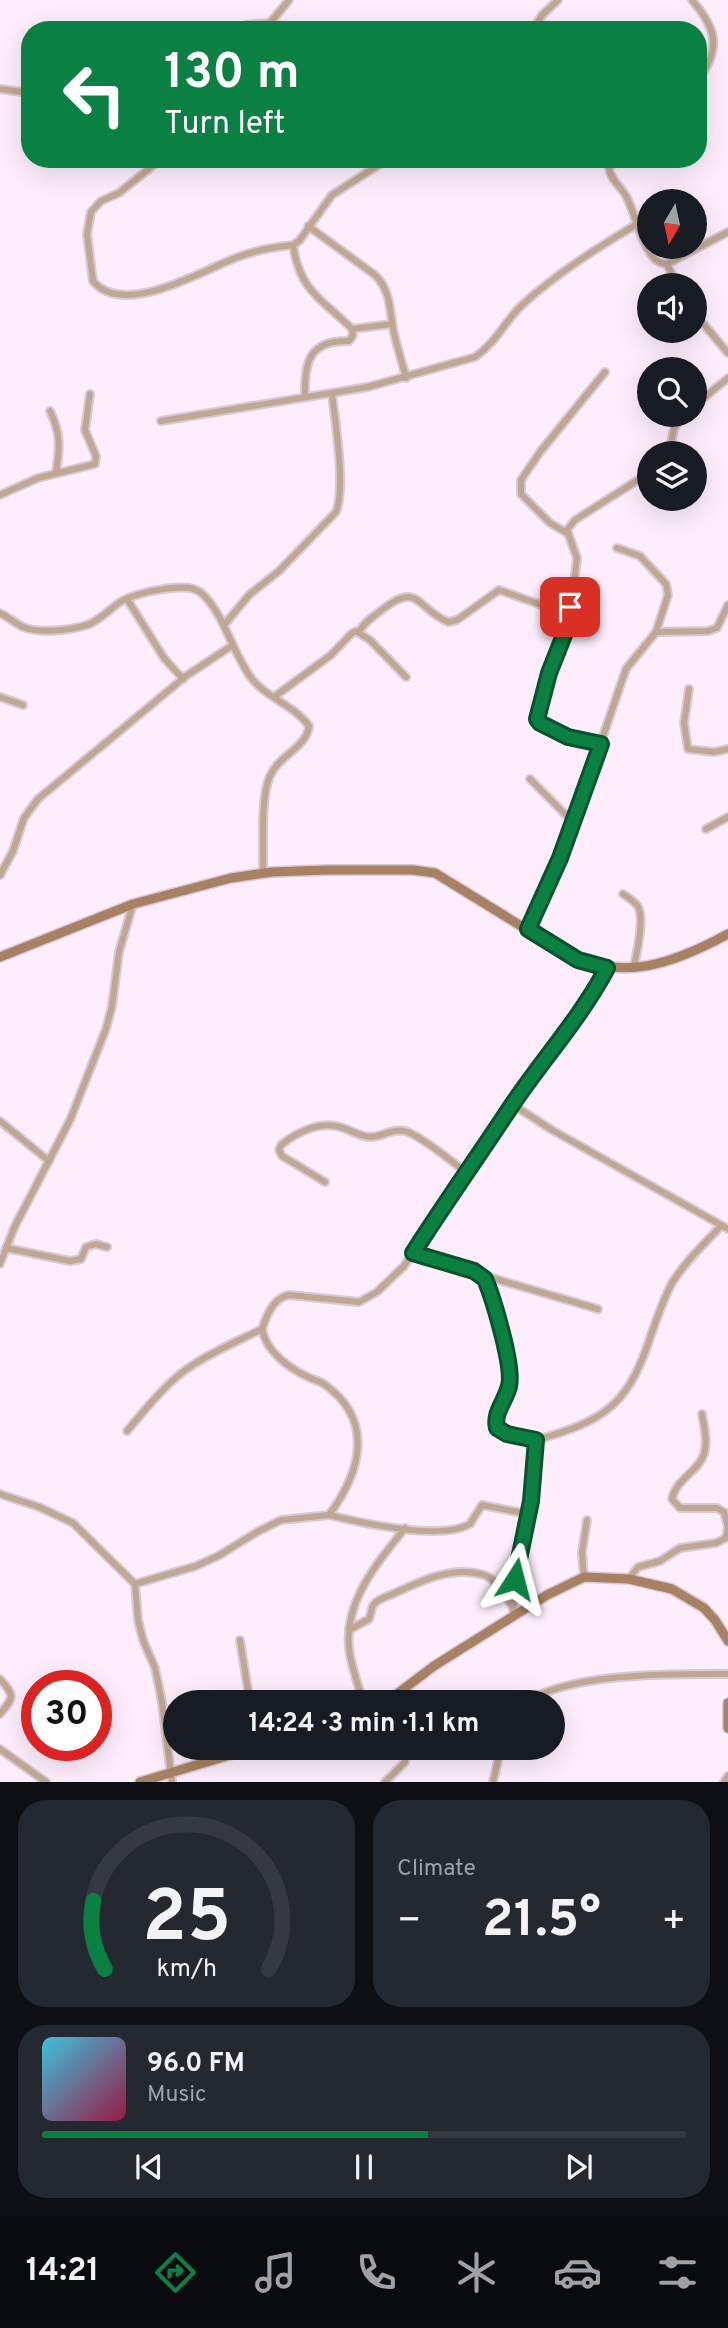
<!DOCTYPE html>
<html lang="en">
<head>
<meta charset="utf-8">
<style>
  body { margin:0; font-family:Overpass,sans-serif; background:#242831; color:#f1f3f6; height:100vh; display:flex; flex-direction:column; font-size:26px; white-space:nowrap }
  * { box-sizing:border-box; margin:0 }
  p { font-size:23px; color:#9ea1a6 }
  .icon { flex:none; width:38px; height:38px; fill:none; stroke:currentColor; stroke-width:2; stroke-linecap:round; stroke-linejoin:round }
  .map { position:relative; height:1782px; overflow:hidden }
  .panel { display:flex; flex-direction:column; gap:18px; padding:18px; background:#0d0f14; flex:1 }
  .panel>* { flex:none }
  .hud { position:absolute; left:21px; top:21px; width:686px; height:147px; border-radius:28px; box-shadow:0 7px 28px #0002; background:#0b8043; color:#fff; overflow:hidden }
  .needle { width:46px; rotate:189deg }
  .buttons { position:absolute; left:637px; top:189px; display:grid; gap:14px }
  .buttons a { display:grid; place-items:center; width:70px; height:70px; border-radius:50%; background:#171b24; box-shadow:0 7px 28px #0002; font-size:35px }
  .speed { position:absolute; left:21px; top:1670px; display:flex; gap:14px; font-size:35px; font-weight:700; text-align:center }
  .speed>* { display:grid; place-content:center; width:91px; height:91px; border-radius:50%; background:#171b24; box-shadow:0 7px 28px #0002; line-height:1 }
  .speed .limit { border:10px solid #d22; background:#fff; color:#111 }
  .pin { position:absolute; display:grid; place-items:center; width:60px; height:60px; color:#fff; margin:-30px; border-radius:14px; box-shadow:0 4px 10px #0006 }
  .me { position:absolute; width:77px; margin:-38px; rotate:9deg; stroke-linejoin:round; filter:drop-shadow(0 0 5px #0008) }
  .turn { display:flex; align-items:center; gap:24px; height:147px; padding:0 28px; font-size:32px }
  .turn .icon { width:91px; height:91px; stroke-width:2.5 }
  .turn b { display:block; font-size:49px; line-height:60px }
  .big { font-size:52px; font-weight:700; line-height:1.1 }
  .panel .tile { flex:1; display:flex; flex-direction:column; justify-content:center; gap:10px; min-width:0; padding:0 24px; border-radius:28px; background:#242831 }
  .panel .dial { align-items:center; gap:0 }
  .dial svg { height:182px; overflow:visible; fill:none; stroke:#363941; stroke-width:7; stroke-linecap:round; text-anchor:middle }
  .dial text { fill:#f1f3f6; stroke:none }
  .song { display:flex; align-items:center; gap:21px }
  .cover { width:84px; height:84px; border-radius:10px; background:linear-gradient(135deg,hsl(190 70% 55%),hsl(340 70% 35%)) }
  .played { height:7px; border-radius:4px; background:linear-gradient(90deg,#0b8043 60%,#363941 60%) }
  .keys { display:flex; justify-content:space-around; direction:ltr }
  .heat { display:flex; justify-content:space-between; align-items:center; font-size:38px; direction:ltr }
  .panel .tiles { flex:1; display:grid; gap:18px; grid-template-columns:1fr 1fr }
  .tile:last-child { grid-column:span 2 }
  .trip { position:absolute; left:163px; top:1690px; width:402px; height:70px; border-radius:35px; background:#171b24; box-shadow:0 7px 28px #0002; font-weight:700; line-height:70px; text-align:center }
  .menu { display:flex; height:112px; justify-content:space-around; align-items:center; background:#090b0e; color:#9ea1a6 }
  .menu .icon { width:49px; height:49px }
  .menu .current { color:#0b8043 }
  .menu b { font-size:32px; color:#f1f3f6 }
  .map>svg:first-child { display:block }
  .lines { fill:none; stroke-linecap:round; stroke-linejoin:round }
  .street-casing { stroke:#d8c9d8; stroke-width:10 }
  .secondary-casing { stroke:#d8c9d8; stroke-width:12 }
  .street { stroke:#c0a791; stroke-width:6 }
  .secondary { stroke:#a78161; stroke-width:9 }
  .route-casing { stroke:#07532c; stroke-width:18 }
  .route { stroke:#0b8043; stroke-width:12 }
</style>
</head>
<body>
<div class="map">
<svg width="728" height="1782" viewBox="0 0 728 1782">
  <rect width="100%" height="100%" fill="#fdedfd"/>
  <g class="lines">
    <defs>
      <g id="street">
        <path d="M692,0C716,28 722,48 698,80"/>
        <path d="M232,30L247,25L270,23L289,0"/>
        <path d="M533,30L542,15L558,0"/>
        <path d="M0,89L30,93"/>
        <path d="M161,159L119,193L101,201L91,212L87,234L93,281C123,318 202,271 235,258C253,251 273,247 293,245L299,241L332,195L388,159"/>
        <path d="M226,159L230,163"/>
        <path d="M617,159L609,168C610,179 620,186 626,196C636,215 639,239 653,257C657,262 661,263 667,264L728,232"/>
        <path d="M308,226L375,275C390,289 390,310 393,328C396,345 402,361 406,378"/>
        <path d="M293,245C300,292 322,299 352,329L353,335L349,341C309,340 304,362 305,397"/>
        <path d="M667,264L677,285"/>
        <path d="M695,314L728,353"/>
        <path d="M352,329L392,324"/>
        <path d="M695,405L728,378"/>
        <path d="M50,411C61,434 60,447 56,473"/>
        <path d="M161,421L368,387L475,357C495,344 505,321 522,305C556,274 597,248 637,224"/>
        <path d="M669,453L674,429L683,415"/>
        <path d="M0,495L38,478L95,464L96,456L85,430L90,394"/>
        <path d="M567,533L550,523L521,494V480L540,452L605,372"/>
        <path d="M127,599L164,658L183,679"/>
        <path d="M0,613C8,617 15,623 23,627C40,634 70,630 87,625C101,620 110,608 122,601C136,593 187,581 200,592C223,610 233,655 252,679C267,698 295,706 309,726C307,747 278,756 270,776C260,798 264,848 263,873"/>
        <path d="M224,625L250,594L279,571L336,512C346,487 335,422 332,393"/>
        <path d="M359,632C364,622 374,616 383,609C419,581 417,609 448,622L457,620L499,590L570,615"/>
        <path d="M656,632L708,631L717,628L728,605"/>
        <path d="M689,689L684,723L688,749L714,752L728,749"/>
        <path d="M0,697L23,705"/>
        <path d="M274,697L331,655L351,634L356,631L370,640L406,677"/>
        <path d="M601,744L568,737L539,723L537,719L549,673L570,615L577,558L567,530L575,520L649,473"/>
        <path d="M530,779L573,822"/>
        <path d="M706,829L728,817"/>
        <path d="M0,875L13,851L24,818L38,799L186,676L233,645"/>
        <path d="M623,894C628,897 633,901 637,905C646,917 636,953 634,968"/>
        <path d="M528,929L572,827L626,669L656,632L668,595L666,584L640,556L617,548"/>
        <path d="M512,1104L552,1130L728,1229"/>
        <path d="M0,1121L49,1161"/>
        <path d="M325,1182L282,1156L279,1150L281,1145C297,1132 320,1121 340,1127C351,1130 360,1137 371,1137C384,1136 395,1127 408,1132C428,1141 448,1159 466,1172"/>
        <path d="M6,1248L70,1261L81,1259L86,1247L96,1244L107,1247"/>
        <path d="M413,1253L474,1271L485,1279C493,1298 514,1367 509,1386C506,1400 493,1413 497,1428L507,1434L536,1440L532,1501L516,1566L513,1617"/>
        <path d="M0,1264L14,1228L70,1120L106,1029L112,1006L119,952L133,904"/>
        <path d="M482,1275L598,1309"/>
        <path d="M127,1431C145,1410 162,1388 184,1371C207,1354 236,1342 262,1329"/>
        <path d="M536,1440C600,1422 626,1408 648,1344C655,1323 662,1302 672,1283C685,1262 704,1244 721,1226"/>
        <path d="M0,1494L39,1507L73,1523L135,1584L138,1620L143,1640L155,1668L162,1702L172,1782"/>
        <path d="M329,1515C362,1523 441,1541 470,1524L482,1505L528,1514"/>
        <path d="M584,1577L582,1552L587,1520"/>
        <path d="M629,1579L638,1567L660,1561L680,1548L716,1543L726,1538L728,1527L724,1512L717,1508H680L672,1499C675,1480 698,1472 704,1454C708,1441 704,1427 702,1414"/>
        <path d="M135,1584L196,1566L218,1556L257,1532L281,1520L329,1515C361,1472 375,1420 324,1384C320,1381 314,1380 310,1378C290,1369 266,1352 262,1329C267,1315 273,1298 289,1295L359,1302L377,1292L404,1266L512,1104L565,1035L607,968"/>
        <path d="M349,1630L369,1619C371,1615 371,1607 374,1604C378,1599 388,1596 393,1594C420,1581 453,1565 484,1575C498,1580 505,1596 513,1608"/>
        <path d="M240,1640L250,1703"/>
        <path d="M0,1679C15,1696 14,1697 0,1714"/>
        <path d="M363,1703C359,1687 353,1671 350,1655C341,1604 376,1565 405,1528"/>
        <path d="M526,1703C567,1672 676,1674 728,1674"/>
        <path d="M0,1749L46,1782"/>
        <path d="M385,1782L405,1762L406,1748"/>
        <path d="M493,1782L501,1748"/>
        <path d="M724,1782L728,1776"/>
      </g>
      <g id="secondary">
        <path d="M0,957L133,904L231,878L272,872L326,870H413L435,873L565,953C622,983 675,963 728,934"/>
        <path d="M385,1703L434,1666L547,1595L584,1577L629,1579L672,1589L704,1608L715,1620L728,1641"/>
        <path d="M728,1703V1728"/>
        <path d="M140,1782L253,1748"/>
      </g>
    </defs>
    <use href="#street" class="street-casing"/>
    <use href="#secondary" class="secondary-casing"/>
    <use href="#street" class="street"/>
    <use href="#secondary" class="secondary"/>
  </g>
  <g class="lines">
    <defs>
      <path id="route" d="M515,1579L531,1501L536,1440L507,1434L497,1428C493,1413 506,1400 509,1386C514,1367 493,1298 485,1279L474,1271L413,1253C445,1203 479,1155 512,1105C543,1059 581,1017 607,968L578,960L528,929L560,858L601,744L568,737L540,723L537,719L549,673L568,625L570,607"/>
    </defs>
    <use href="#route" class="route-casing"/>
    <use href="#route" class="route"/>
  </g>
</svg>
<div class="buttons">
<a><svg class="needle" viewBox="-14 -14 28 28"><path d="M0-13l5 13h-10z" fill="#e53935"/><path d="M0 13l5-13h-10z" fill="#9ea1a6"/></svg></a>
<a><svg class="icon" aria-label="sound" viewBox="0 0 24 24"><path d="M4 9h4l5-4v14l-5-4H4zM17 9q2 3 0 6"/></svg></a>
<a><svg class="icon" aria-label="search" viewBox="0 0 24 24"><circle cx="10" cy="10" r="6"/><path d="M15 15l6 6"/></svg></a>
<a><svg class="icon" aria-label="layers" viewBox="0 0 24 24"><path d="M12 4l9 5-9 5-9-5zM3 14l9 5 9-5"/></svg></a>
</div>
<div class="speed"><div class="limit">30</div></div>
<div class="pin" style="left:570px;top:607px;background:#d93025"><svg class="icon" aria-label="arrive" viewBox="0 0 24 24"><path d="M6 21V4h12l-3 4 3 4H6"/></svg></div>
<svg class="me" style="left:515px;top:1579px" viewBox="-20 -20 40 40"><path d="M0-17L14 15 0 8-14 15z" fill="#0b8043" stroke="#fff" stroke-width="4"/></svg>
<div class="trip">14:24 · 3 min · 1.1 km</div>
<div class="hud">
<div class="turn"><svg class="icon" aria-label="left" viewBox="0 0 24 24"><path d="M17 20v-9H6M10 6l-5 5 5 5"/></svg><div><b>130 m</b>Turn left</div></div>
</div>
</div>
<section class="panel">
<div class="tiles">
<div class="tile dial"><svg viewBox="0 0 100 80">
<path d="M14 69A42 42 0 1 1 86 69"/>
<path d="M14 69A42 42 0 0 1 9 39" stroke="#0b8043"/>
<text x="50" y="56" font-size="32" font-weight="700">25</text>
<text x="50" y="72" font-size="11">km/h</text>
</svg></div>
<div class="tile"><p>Climate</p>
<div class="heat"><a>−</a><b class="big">21.5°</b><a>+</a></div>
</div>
<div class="tile">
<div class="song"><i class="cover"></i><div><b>96.0 FM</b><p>Music</p></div></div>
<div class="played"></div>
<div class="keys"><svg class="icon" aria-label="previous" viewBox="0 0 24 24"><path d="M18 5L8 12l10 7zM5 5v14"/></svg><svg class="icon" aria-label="pause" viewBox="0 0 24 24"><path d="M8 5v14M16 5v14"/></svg><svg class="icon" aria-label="next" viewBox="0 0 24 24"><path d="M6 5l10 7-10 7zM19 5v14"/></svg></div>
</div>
</div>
</section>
<nav class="menu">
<b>14:21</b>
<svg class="icon current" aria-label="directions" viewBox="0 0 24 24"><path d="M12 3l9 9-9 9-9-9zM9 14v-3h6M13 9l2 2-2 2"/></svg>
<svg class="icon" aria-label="music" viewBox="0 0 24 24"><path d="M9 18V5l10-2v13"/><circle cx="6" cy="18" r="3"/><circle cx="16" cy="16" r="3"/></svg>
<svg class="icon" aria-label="phone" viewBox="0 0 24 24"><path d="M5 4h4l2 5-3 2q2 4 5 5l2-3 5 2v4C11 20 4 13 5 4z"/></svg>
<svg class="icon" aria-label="climate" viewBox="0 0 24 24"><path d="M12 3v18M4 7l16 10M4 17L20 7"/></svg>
<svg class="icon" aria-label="car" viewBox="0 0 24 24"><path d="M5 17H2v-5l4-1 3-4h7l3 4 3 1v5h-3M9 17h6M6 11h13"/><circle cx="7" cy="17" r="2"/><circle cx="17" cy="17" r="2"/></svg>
<svg class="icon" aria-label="filters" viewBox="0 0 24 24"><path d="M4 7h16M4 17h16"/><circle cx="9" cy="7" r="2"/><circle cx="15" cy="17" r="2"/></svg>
</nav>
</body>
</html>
